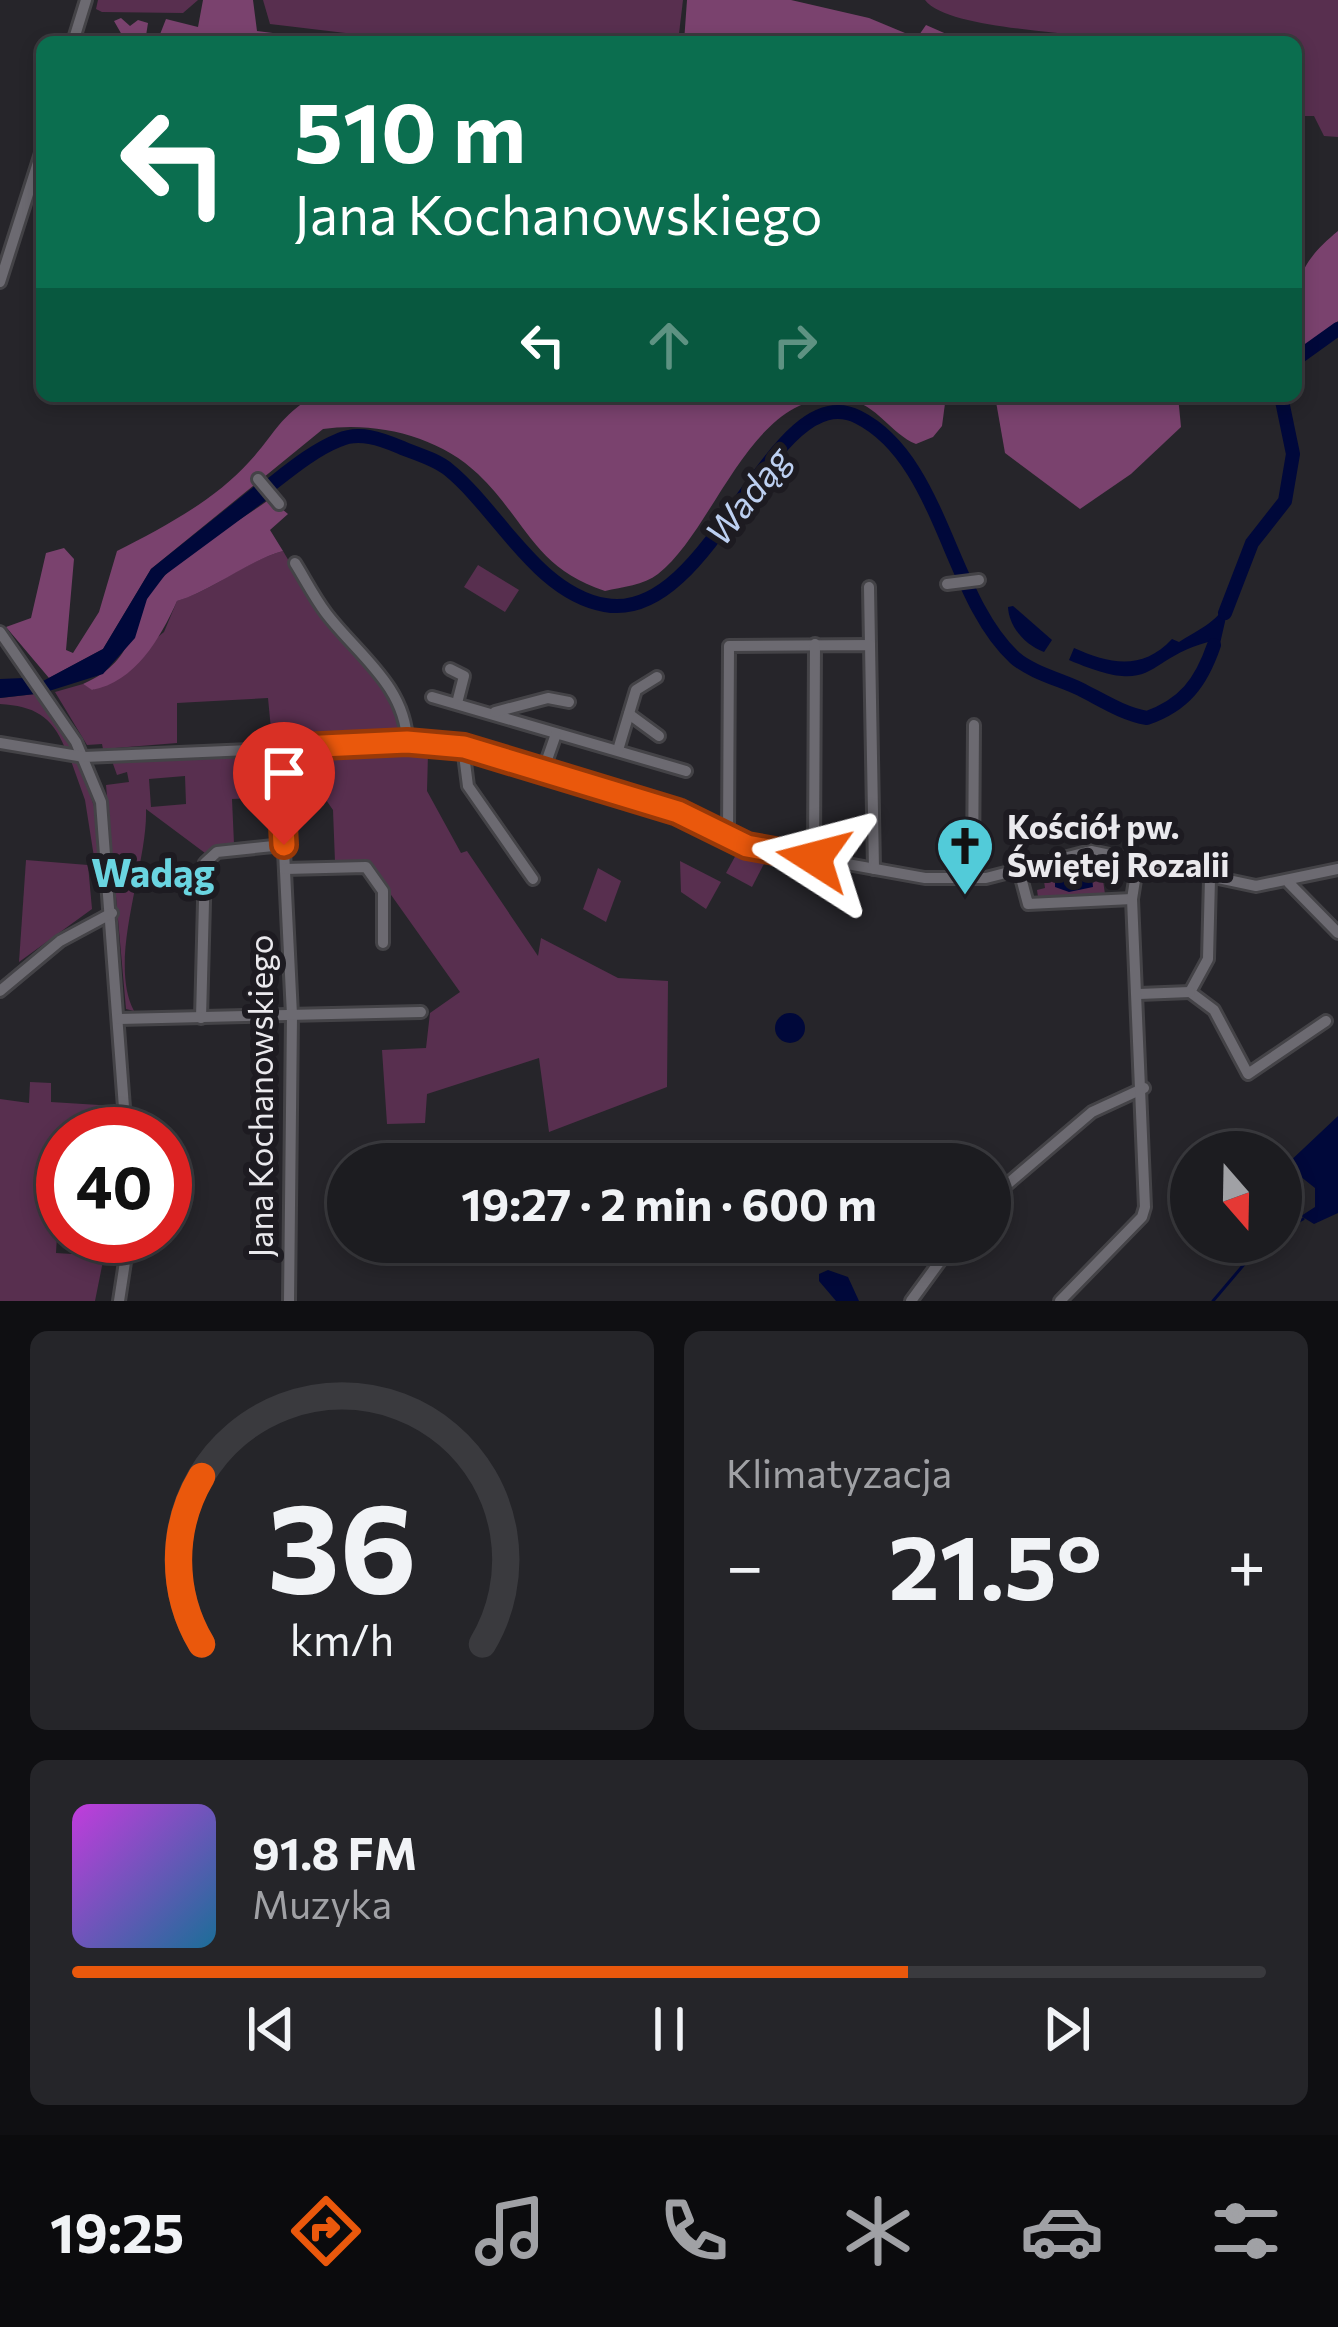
<!DOCTYPE html>
<html lang="pl">
<head>
<meta charset="utf-8">
<style>
  body { margin:0; font-family:Commissioner,sans-serif; background:#252529; color:#f1f3f6; height:100vh; display:flex; flex-direction:column; font-size:45px; white-space:nowrap }
  * { box-sizing:border-box; margin:0 }
  p { font-size:39px; color:#a0a1a5 }
  .icon { flex:none; width:66px; height:66px; fill:none; stroke:currentColor; stroke-width:2; stroke-linecap:round; stroke-linejoin:round }
  .map { position:relative; height:1301px; overflow:hidden }
  .drawer { display:flex; flex-direction:column; gap:30px; padding:30px; background:#0f0f12; flex:1 }
  .drawer>* { flex:none }
  .top-card { position:absolute; left:36px; top:36px; width:1266px; height:366px; border-radius:18px; box-shadow:0 6px 18px #0003,0 0 0 3px #3a3a3e; background:#0b6e4f; color:#fff; overflow:hidden }
  .needle { width:78px; rotate:160deg }
  .fabs { position:absolute; left:1170px; top:1131px; display:grid; gap:24px }
  .fabs a { display:grid; place-items:center; width:132px; height:132px; border-radius:50%; background:#1c1c20; box-shadow:0 6px 18px #0003,0 0 0 3px #3a3a3e; font-size:60px }
  .speed { position:absolute; left:36px; top:1107px; display:flex; gap:24px; font-size:60px; font-weight:700; text-align:center }
  .speed>* { display:grid; place-content:center; width:156px; height:156px; border-radius:50%; background:#1c1c20; box-shadow:0 6px 18px #0003,0 0 0 3px #3a3a3e; line-height:1 }
  .speed .limit { border:18px solid #d22; background:#fff; color:#111 }
  .pin { position:absolute; display:grid; place-items:center; width:102px; height:102px; color:#fff; margin:-123px -51px; border-radius:50% 50% 50% 0; rotate:-45deg; box-shadow:0 0 12px #0007 }
  .pin .icon { rotate:45deg }
  .me { position:absolute; width:132px; margin:-66px; rotate:279deg; stroke-linejoin:round; filter:drop-shadow(0 0 9px #0008) }
  .turn { display:flex; align-items:center; gap:42px; height:252px; padding:0 60px; font-size:54px }
  .turn .icon { width:156px; height:156px; stroke-width:2.5 }
  .turn b { display:block; font-size:84px; line-height:102px }
  .lanes { display:flex; align-items:center; height:114px; padding:0 60px; background:#0003; justify-content:center; gap:60px; direction:ltr }
  .lanes .off { opacity:.35 }
  .big { font-size:90px; font-weight:700; line-height:1.1 }
  .drawer .tile { flex:1; display:flex; flex-direction:column; justify-content:center; gap:18px; min-width:0; padding:0 42px; border-radius:18px; background:#252529 }
  .drawer .dial { align-items:center; gap:0 }
  .dial svg { height:312px; overflow:visible; fill:none; stroke:#3a3a3e; stroke-width:7; stroke-linecap:round; text-anchor:middle }
  .dial text { fill:#f1f3f6; stroke:none }
  .song { display:flex; align-items:center; gap:36px }
  .cover { width:144px; height:144px; border-radius:18px; background:linear-gradient(135deg,hsl(290 70% 55%),hsl(200 70% 35%)) }
  .played { height:12px; border-radius:6px; background:linear-gradient(90deg,#ea580c 70%,#3a3a3e 70%) }
  .keys { display:flex; justify-content:space-around; direction:ltr }
  .heat { display:flex; justify-content:space-between; align-items:center; font-size:66px; direction:ltr }
  .drawer .tiles { flex:1; display:grid; gap:30px; grid-template-columns:1fr 1fr }
  .tile:last-child { grid-column:span 2 }
  .trip { position:absolute; left:327px; top:1143px; width:684px; height:120px; border-radius:60px; background:#1c1c20; box-shadow:0 6px 18px #0003,0 0 0 3px #3a3a3e; font-weight:700; line-height:120px; text-align:center }
  .menu { display:flex; height:192px; justify-content:space-around; align-items:center; background:#0b0b0d; color:#a0a1a5 }
  .menu .icon { width:84px; height:84px }
  .menu .selected { color:#ea580c }
  .menu b { font-size:54px; color:#f1f3f6 }
  .map>svg:first-child { display:block }
  .green { fill:#582f4f; fill-rule:evenodd }
  .forest { fill:#7a426e }
  .water { fill:#00083a }
  .lines { fill:none; stroke-linecap:round; stroke-linejoin:round }
  .stream { stroke:#00083a; stroke-width:3 }
  .river { stroke:#00083a; stroke-width:14 }
  .minor-casing { stroke:#444347; stroke-width:16 }
  .minor { stroke:#6c6a71; stroke-width:10 }
  .route-casing { stroke:#983908; stroke-width:30 }
  .route { stroke:#ea580c; stroke-width:21 }
  .labels { text-anchor:middle; stroke-width:12; stroke-linejoin:round; paint-order:stroke }
  .poi-label { font-size:33px; font-weight:bold; fill:#eae9ed; stroke:#1d1b21; text-anchor:start }
  .street-label { font-size:33px; fill:#eae9ed; stroke:#1d1b21 }
  .water-label { font-size:36px; font-style:italic; fill:#bdd0f1; stroke:#1d1b21 }
  .quarter-label { font-size:39px; font-weight:bold; fill:#6ad5e1; stroke:#1d1b21 }
</style>
</head>
<body>
<div class="map">
<svg width="1338" height="1301" viewBox="0 0 1338 1301">
  <rect width="100%" height="100%" fill="#26252a"/>
  <g class="green">
    <path d="M98,0H198L183,13L102,12L96,9Z"/>
    <path d="M263,0H683L678,42H421L270,24Z"/>
    <path d="M925,0H1338V137L1324,136L1314,116H1296V42H1087L1086,37C1048,30 946,27 925,0Z"/>
    <path d="M283,551C296,573 308,598 325,617C355,652 397,686 404,735L272,740L268,698L177,703V743L103,749L102,744L87,745L55,692L83,684L93,690L164,632L177,601C215,589 246,561 283,551Z"/>
    <path d="M478,565L519,590L505,612L464,587Z"/>
    <path d="M36,694L71,747L65,748C52,716 34,706 0,704V698Z"/>
    <path d="M428,747L456,750V756L428,754L427,791L461,853L467,851L538,956L541,938L618,978L668,981L667,1087L549,1132L539,1058L427,1094L425,1123L387,1124L382,1050L426,1048L430,1013L460,992L367,861L335,862L333,810L308,774L292,773L285,781L284,760L289,754Z"/>
    <path d="M266,754L274,758L276,797L232,799L234,844L205,853L146,809C148,866 107,959 134,1011L126,1009L106,785L129,782L127,772L117,775L112,761ZM185,776L186,804L151,807L149,779Z"/>
    <path d="M70,758L78,759L98,818L99,857H94L85,800Z"/>
    <path d="M737,853L767,858L752,887L726,873Z"/>
    <path d="M26,860L88,865L92,909L19,962Z"/>
    <path d="M1077,860H1100L1105,894L1038,897L1037,890L1045,888L1043,874L1026,875Z"/>
    <path d="M680,861L721,882L706,909L681,892Z"/>
    <path d="M598,868L621,881L606,922L583,909Z"/>
    <path d="M30,1082L51,1083V1102L115,1106L121,1134H63L56,1253L104,1256L95,1301H0V1099L29,1103Z"/>
  </g>
  <g class="forest">
    <path d="M203,0H253L257,31L344,42H157L166,19L198,27Z"/>
    <path d="M687,0H791L869,18L917,38L926,25L951,36L989,42H684Z"/>
    <path d="M121,18L130,26L138,20L148,23L145,42H126L114,21Z"/>
    <path d="M1338,231V321L1296,352C1296,292 1289,271 1338,231Z"/>
    <path d="M313,396H946L942,426L933,437L916,444C891,434 877,404 847,399C752,384 717,528 658,574C644,585 622,587 605,591C534,568 526,520 478,474C439,436 375,421 323,429L151,569L103,649L49,678L6,627L31,618L46,553L64,548L74,559L66,650L73,653L99,612L117,551C162,528 214,501 249,462C276,433 277,419 313,396Z"/>
    <path d="M995,396H1178L1181,427L1131,474L1080,509L1005,453Z"/>
    <path d="M270,499L288,514L270,530L283,551C247,561 215,589 177,601C160,639 135,682 92,690L83,684C142,658 126,620 158,583C186,550 234,525 270,499Z"/>
  </g>
  <g class="water">
    <path d="M256,485L268,499L165,575L147,599L135,638L103,674L49,691L43,681L103,649L151,569Z"/>
    <path d="M1230,600L1219,648L1209,659L1208,642C1142,660 1158,698 1069,660L1074,648C1110,664 1142,671 1172,639L1179,642C1199,629 1214,625 1230,600Z"/>
    <path d="M1013,606L1052,640L1044,652C1025,645 1009,627 1008,607Z"/>
    <path d="M24,678L35,694L0,698V679Z"/>
    <path d="M1075,865L1091,867L1093,887L1069,892L1055,887V873Z"/>
    <circle cx="790" cy="1028" r="15"/>
    <path d="M1338,1116V1213L1314,1224L1301,1216L1315,1207V1188L1286,1165Z"/>
    <path d="M828,1270L848,1277L859,1301H836L819,1281V1274Z"/>
  </g>
  <g class="lines">
    <g class="stream">
      <path d="M1281,1231L1303,1219"/>
      <path d="M1213,1301L1263,1242"/>
    </g>
    <g class="river">
      <path d="M1296,359L1338,329"/>
      <path d="M256,496C282,477 309,452 339,440C359,431 381,439 400,447C416,454 436,459 449,470C498,510 537,593 605,605C713,625 771,374 858,417C942,459 949,598 1015,658C1031,672 1061,680 1080,689C1102,700 1123,714 1147,718C1184,705 1201,683 1214,645"/>
      <path d="M1225,613L1252,543L1285,501L1293,454L1281,396"/>
    </g>
    <defs>
      <g id="minor">
        <path d="M73,42L86,0"/>
        <path d="M0,282L42,150"/>
        <path d="M258,479L279,504"/>
        <path d="M295,563C305,579 314,597 326,613C356,653 406,686 407,742"/>
        <path d="M947,584L979,580"/>
        <path d="M869,587L870,645"/>
        <path d="M0,632L76,742L101,802L126,1134"/>
        <path d="M450,669L464,676L457,703"/>
        <path d="M432,697L686,771"/>
        <path d="M495,712L548,698L569,702"/>
        <path d="M629,714L659,736"/>
        <path d="M0,743L84,757L437,742L678,812L747,846L925,878H986L1091,851L1256,886L1338,869"/>
        <path d="M463,747L468,786L533,879"/>
        <path d="M279,748L292,1015L289,1301"/>
        <path d="M618,750L636,690L657,677"/>
        <path d="M543,771L556,734"/>
        <path d="M728,837L729,646L870,645L874,869"/>
        <path d="M814,858L815,644"/>
        <path d="M285,869L366,867L383,891V943"/>
        <path d="M1019,870L1028,904L1132,899"/>
        <path d="M973,878L974,725"/>
        <path d="M1210,878L1208,959L1190,992L1214,1010L1248,1074L1326,1021"/>
        <path d="M1289,883L1338,933"/>
        <path d="M0,991L60,941L112,913"/>
        <path d="M1139,994L1190,992"/>
        <path d="M201,1018L205,863L217,852L283,845"/>
        <path d="M119,1019L421,1012"/>
        <path d="M990,1199L1092,1112L1144,1088"/>
        <path d="M119,1301L129,1236"/>
        <path d="M911,1301L954,1242"/>
        <path d="M1060,1301L1142,1217L1145,1207L1132,899L1138,861"/>
      </g>
    </defs>
    <use href="#minor" class="minor-casing"/>
    <use href="#minor" class="minor"/>
  </g>
  <g class="lines">
    <defs>
      <path id="route" d="M284,845L279,748L407,742L464,747L678,812L747,846L814,858"/>
    </defs>
    <use href="#route" class="route-casing"/>
    <use href="#route" class="route"/>
  </g>
  <defs>
    <symbol id="church-pin" viewBox="-11 -11 22 30"><path d="M0 17L-7.5 6A9.5 9.5 0 1 1 7.5 6Z" fill="#52cbd9" stroke="#1d1b21"/><path d="M-1.2-6h2.4v3.5h3.3v2.4h-3.3V6h-2.4V-.1h-3.3v-2.4h3.3Z" fill="#111"/></symbol>
  </defs>
  <g fill-rule="evenodd">
    <use href="#church-pin" x="932" y="813" width="66" height="90"/>
  </g>
  <g class="labels">
    <g class="poi-label">
      <text x="1007" y="839">Kościół pw.<tspan x="1007" dy="38">Świętej Rozalii</tspan></text>
    </g>
    <g class="street-label">
      <text transform="translate(261 1096) rotate(-90)" y="12">Jana Kochanowskiego</text>
    </g>
    <g class="water-label">
      <text transform="translate(748 496) rotate(-52)" y="13">Wadąg</text>
    </g>
    <g class="quarter-label">
      <text x="153" y="887">Wadąg</text>
    </g>
  </g>
</svg>
<div class="fabs">
<a><svg class="needle" viewBox="-14 -14 28 28"><path d="M0-13l5 13h-10z" fill="#e53935"/><path d="M0 13l5-13h-10z" fill="#a0a1a5"/></svg></a>
</div>
<div class="speed"><div class="limit">40</div></div>
<div class="pin" style="left:284px;top:845px;background:#d93025"><svg class="icon" aria-label="arrive" viewBox="0 0 24 24"><path d="M6 21V4h12l-3 4 3 4H6"/></svg></div>
<svg class="me" style="left:814px;top:858px" viewBox="-20 -20 40 40"><path d="M0-17L14 15 0 8-14 15z" fill="#ea580c" stroke="#fff" stroke-width="4"/></svg>
<div class="trip">19:27 · 2 min · 600 m</div>
<div class="top-card">
<div class="turn"><svg class="icon" aria-label="left" viewBox="0 0 24 24"><path d="M17 20v-9H6M10 6l-5 5 5 5"/></svg><div><b>510 m</b>Jana Kochanowskiego</div></div>
<div class="lanes"><svg class="icon" aria-label="left" viewBox="0 0 24 24"><path d="M17 20v-9H6M10 6l-5 5 5 5"/></svg><svg class="icon off" aria-label="ahead" viewBox="0 0 24 24"><path d="M12 20V5M6 11l6-6 6 6"/></svg><svg class="icon off" aria-label="right" viewBox="0 0 24 24"><path d="M7 20v-9h11M14 6l5 5-5 5"/></svg></div>
</div>
</div>
<section class="drawer">
<div class="tiles">
<div class="tile dial"><svg viewBox="0 0 100 80">
<path d="M14 69A42 42 0 1 1 86 69"/>
<path d="M14 69A42 42 0 0 1 14 26" stroke="#ea580c"/>
<text x="50" y="56" font-size="32" font-weight="700">36</text>
<text x="50" y="72" font-size="11">km/h</text>
</svg></div>
<div class="tile"><p>Klimatyzacja</p>
<div class="heat"><a>−</a><b class="big">21.5°</b><a>+</a></div>
</div>
<div class="tile">
<div class="song"><i class="cover"></i><div><b>91.8 FM</b><p>Muzyka</p></div></div>
<div class="played"></div>
<div class="keys"><svg class="icon" aria-label="previous" viewBox="0 0 24 24"><path d="M18 5L8 12l10 7zM5 5v14"/></svg><svg class="icon" aria-label="pause" viewBox="0 0 24 24"><path d="M8 5v14M16 5v14"/></svg><svg class="icon" aria-label="next" viewBox="0 0 24 24"><path d="M6 5l10 7-10 7zM19 5v14"/></svg></div>
</div>
</div>
</section>
<nav class="menu">
<b>19:25</b>
<svg class="icon selected" aria-label="directions" viewBox="0 0 24 24"><path d="M12 3l9 9-9 9-9-9zM9 14v-3h6M13 9l2 2-2 2"/></svg>
<svg class="icon" aria-label="music" viewBox="0 0 24 24"><path d="M9 18V5l10-2v13"/><circle cx="6" cy="18" r="3"/><circle cx="16" cy="16" r="3"/></svg>
<svg class="icon" aria-label="phone" viewBox="0 0 24 24"><path d="M5 4h4l2 5-3 2q2 4 5 5l2-3 5 2v4C11 20 4 13 5 4z"/></svg>
<svg class="icon" aria-label="climate" viewBox="0 0 24 24"><path d="M12 3v18M4 7l16 10M4 17L20 7"/></svg>
<svg class="icon" aria-label="car" viewBox="0 0 24 24"><path d="M5 17H2v-5l4-1 3-4h7l3 4 3 1v5h-3M9 17h6M6 11h13"/><circle cx="7" cy="17" r="2"/><circle cx="17" cy="17" r="2"/></svg>
<svg class="icon" aria-label="filters" viewBox="0 0 24 24"><path d="M4 7h16M4 17h16"/><circle cx="9" cy="7" r="2"/><circle cx="15" cy="17" r="2"/></svg>
</nav>
</body>
</html>
